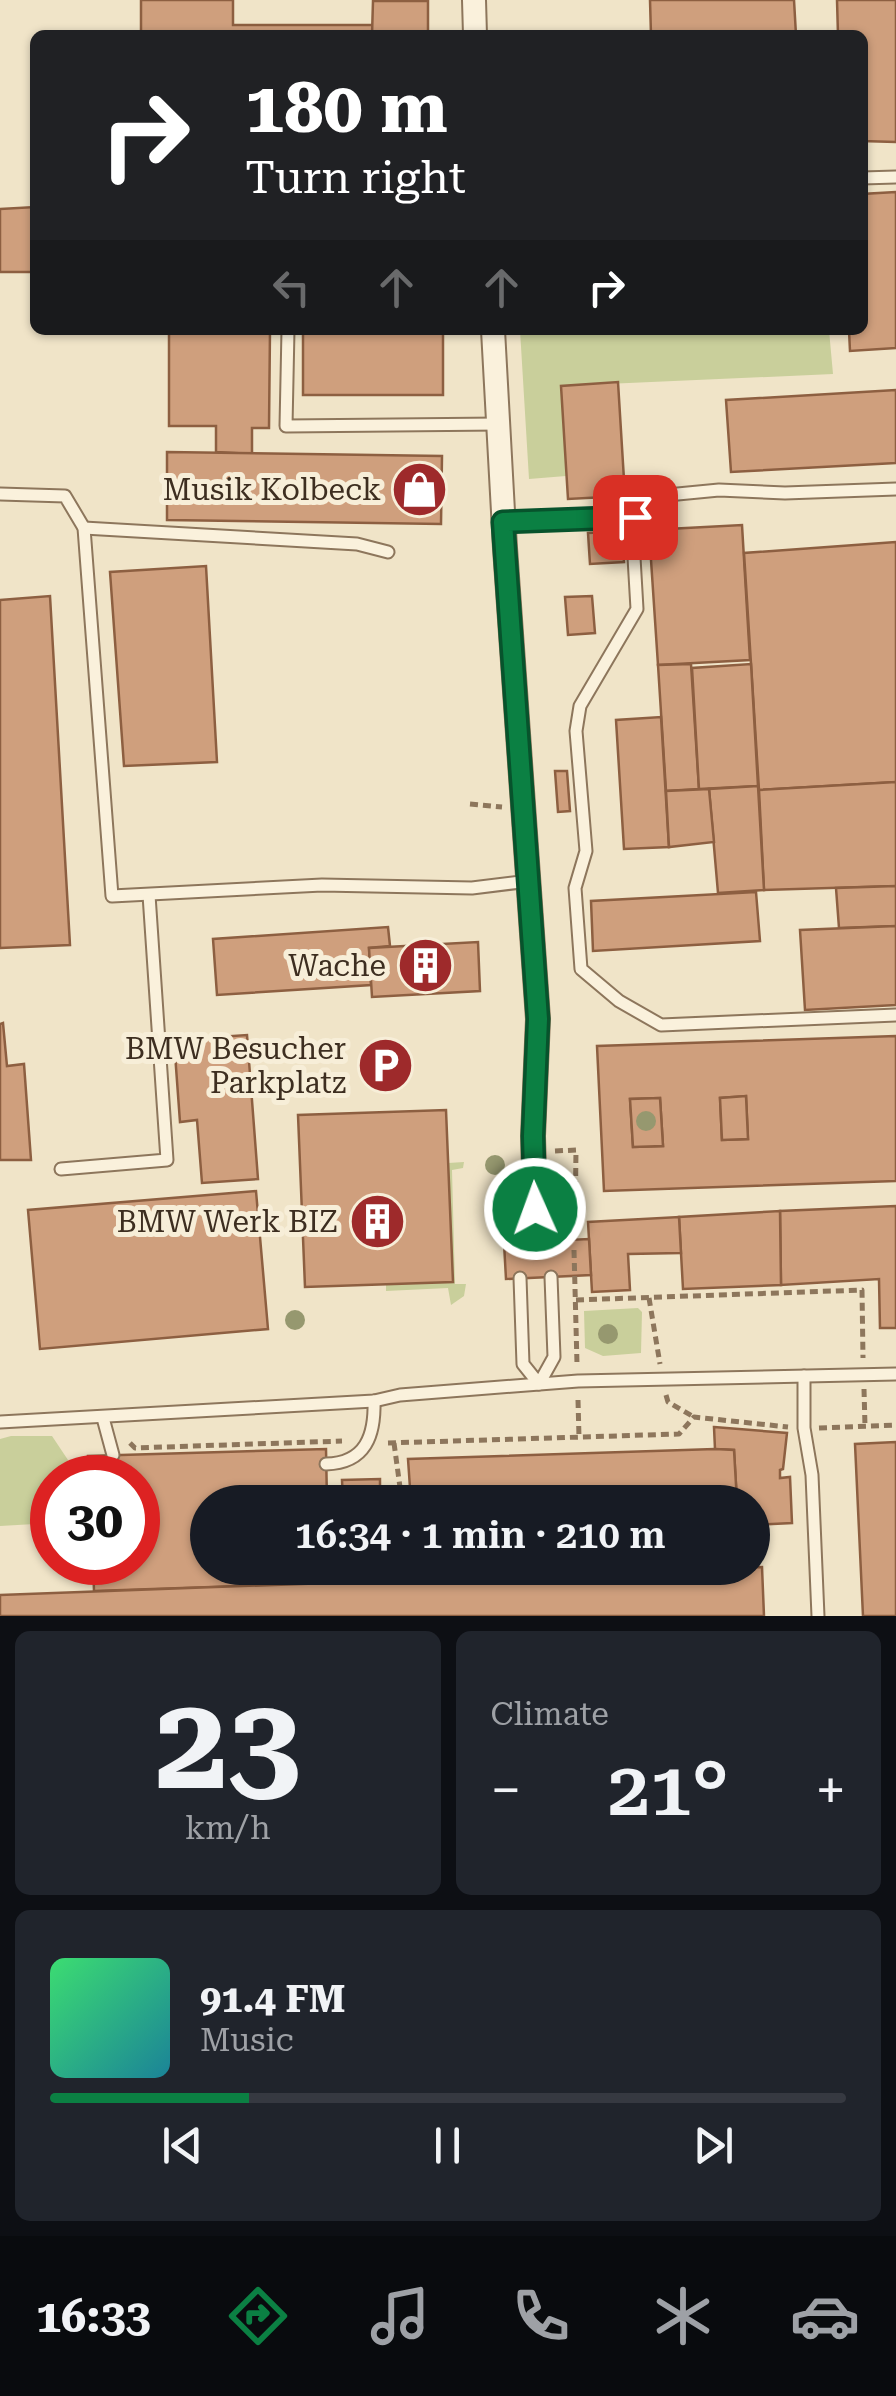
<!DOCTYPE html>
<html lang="en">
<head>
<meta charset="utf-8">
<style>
  body { margin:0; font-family:"Roboto Serif",serif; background:#20242c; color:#f1f3f6; height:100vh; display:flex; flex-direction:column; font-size:38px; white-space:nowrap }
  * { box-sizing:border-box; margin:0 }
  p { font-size:32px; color:#9ea1a6 }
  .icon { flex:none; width:55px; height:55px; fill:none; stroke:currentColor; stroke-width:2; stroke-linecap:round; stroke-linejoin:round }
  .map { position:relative; height:1616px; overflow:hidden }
  .details { display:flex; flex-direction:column; gap:15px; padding:15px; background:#0d0f14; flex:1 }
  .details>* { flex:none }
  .banner { position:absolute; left:30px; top:30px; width:838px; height:305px; border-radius:15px; box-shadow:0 2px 8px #0004; background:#202124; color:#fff; overflow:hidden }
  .speed { position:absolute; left:30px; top:1455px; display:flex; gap:20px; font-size:50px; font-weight:700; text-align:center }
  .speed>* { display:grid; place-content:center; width:130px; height:130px; border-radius:50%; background:#171b24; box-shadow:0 2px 8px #0004; line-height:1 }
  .speed .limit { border:15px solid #d22; background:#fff; color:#111 }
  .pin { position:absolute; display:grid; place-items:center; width:85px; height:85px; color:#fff; margin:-42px; border-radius:20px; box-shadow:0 5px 15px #0006 }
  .me { position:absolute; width:110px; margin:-55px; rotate:358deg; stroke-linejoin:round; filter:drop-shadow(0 0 8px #0008) }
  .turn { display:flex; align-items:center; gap:35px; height:210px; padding:0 50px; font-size:45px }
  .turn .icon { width:130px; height:130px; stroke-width:2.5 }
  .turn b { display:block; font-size:70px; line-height:85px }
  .lanes { display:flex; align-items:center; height:95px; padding:0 50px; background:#0003; justify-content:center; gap:50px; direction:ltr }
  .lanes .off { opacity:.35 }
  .big { font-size:75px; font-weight:600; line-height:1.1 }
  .details .card { flex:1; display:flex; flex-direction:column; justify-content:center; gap:15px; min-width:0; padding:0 35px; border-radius:15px; background:#20242c }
  .details .dial { align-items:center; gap:0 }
  .dial b { font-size:130px; line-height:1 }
  .song { display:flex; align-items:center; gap:30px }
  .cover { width:120px; height:120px; border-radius:15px; background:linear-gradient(135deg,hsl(140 70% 55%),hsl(190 70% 35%)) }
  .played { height:10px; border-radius:5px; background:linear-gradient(90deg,#0b8043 25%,#363941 25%) }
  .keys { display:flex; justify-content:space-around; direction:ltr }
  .heat { display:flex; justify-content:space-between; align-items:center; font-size:55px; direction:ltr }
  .details .tiles { flex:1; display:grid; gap:15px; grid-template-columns:1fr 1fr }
  .card:last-child { grid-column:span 2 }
  .trip { position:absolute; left:190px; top:1485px; width:580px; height:100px; border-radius:50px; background:#171b24; box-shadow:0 2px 8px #0004; font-weight:600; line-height:100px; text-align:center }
  .dock { display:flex; height:160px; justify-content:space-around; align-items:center; background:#090b0e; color:#9ea1a6 }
  .dock .icon { width:70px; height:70px }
  .dock .current { color:#0b8043 }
  .dock b { font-size:45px; color:#f1f3f6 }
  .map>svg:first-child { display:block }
  .green { fill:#c9cf9b }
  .building { fill:#cf9f7d; stroke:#8d5f41; stroke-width:2.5; fill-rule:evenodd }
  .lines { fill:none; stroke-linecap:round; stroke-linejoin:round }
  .lane-casing { stroke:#8d765c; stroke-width:15 }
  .street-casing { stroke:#8d765c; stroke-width:26 }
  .path { stroke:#8d765c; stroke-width:5; stroke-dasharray:8 5; stroke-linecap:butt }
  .lane { stroke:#faf1dc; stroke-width:11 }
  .street { stroke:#faf1dc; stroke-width:22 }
  .tree { fill:#96986f }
  .route-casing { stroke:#07532c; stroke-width:25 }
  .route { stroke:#0b8043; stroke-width:18 }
  .labels { text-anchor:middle; stroke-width:10; stroke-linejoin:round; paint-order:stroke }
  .poi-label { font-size:30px; fill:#3d2e20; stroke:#f7eed8; text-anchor:end }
</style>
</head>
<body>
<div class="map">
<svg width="896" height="1616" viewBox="0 0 896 1616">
  <rect width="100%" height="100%" fill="#f0e4c8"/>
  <g class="green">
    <path d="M520,330H829L833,374L561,386L566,476L529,479Z"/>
    <path d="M464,1162L463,1168L452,1170L455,1284H466L464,1296L451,1305L448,1288L386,1291V1284L453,1281L448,1163Z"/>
    <path d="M638,1308L642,1312L641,1353L603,1356L585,1348L584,1311Z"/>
    <path d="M11,1436H52L68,1460L72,1477L52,1478V1523L0,1526V1439Z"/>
  </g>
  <g class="building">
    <path d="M141,0H233V25H373L372,35H141Z"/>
    <path d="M650,0H794L796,35H651Z"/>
    <path d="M837,0H896V142L862,141V35H838Z"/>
    <path d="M373,1H428V35H372Z"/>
    <path d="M896,192V348L850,351L849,330H862V194Z"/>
    <path d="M35,207V272H0V209Z"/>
    <path d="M169,330H270L269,428H252V454L216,452V426H169Z"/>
    <rect x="303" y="330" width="140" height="65"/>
    <path d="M618,382L625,496L568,499L561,386Z"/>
    <path d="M896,390V463L731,472L726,400Z"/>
    <path d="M167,452L442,456L441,524L167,520Z"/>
    <path d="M742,525L750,660L658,665L649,530Z"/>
    <path d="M622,531L624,562L590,564L588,533Z"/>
    <path d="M896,542V782L759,790L744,553Z"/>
    <path d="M206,566L217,762L124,766L110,572Z"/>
    <path d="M50,596L70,945L0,948V600Z"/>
    <path d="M592,596L595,633L568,635L565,597Z"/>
    <path d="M691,664L699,789L666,791L658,665Z"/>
    <path d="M751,664L758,786L699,789L692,668Z"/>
    <path d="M661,717L669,847L624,849L616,720Z"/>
    <path d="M555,771H567L570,811L558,812Z"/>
    <path d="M896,782V886L764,890L759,790Z"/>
    <path d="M758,786L764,890L718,893L709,789Z"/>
    <path d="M709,789L714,842L669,847L666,791Z"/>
    <path d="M896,886V926L839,928L836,888Z"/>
    <path d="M756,892L760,941L593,951L591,901Z"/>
    <path d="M896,926V1005L805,1010L800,930Z"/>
    <path d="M388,927L390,946L369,948L371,985L217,995L213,939Z"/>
    <path d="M478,942L480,991L372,997L369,948Z"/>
    <path d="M3,1023L7,1066L24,1064L31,1160H0V1024Z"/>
    <path d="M247,1035L258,1179L202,1183L197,1120L180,1122L174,1040Z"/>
    <path d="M896,1036V1181L604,1191L597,1046ZM746,1096L748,1139L722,1140L720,1098ZM660,1098L663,1146L633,1147L630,1099Z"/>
    <path d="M746,1096L748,1139L722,1140L720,1098Z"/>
    <path d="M660,1098L663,1146L633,1147L630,1099Z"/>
    <path d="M446,1110L453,1282L305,1287L298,1115Z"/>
    <path d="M256,1191L268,1329L40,1349L28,1210Z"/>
    <path d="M896,1206V1328H880L879,1279L781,1285L780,1211Z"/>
    <path d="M780,1211L781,1285L683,1289L679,1217Z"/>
    <path d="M679,1217L681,1253L628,1254L630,1290L592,1292L588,1222Z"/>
    <path d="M589,1239L591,1275L506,1279L504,1243Z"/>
    <path d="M714,1427L787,1433L783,1469L780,1470V1478L790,1477L792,1523L752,1525V1502H737L734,1450L715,1449Z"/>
    <path d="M896,1442V1616H863L855,1444Z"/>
    <path d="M326,1449L327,1502H208V1568H328L329,1583L94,1591L93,1562H138V1478H89L88,1456Z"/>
    <path d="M715,1449L734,1450L737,1502H411L408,1459Z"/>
    <path d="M380,1479V1502H343L342,1480Z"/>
    <path d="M762,1567L764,1616H0V1595Z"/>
    <path d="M423,1568H504V1577L424,1579Z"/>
  </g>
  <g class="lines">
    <defs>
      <g id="lane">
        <path d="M862,178L896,177"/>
        <path d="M288,330L286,426L500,424"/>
        <path d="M896,489L785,493L719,490L657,496L639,508L632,523L637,609L580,706L576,731L586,851L575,888L581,969L619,1001L661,1025L896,1015"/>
        <path d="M0,494L65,496L84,528L112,896L322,885L472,888L529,881"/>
        <path d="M503,522L635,517"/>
        <path d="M84,528L357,544L388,552"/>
        <path d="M61,1169L167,1160L149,895"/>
        <path d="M520,1278L523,1364L539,1384L554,1357L551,1277"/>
        <path d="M804,1376V1428L812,1475L818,1616"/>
        <path d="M103,1418L113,1455"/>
        <path d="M0,1422L374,1401L400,1395L578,1381L896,1374"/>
        <path d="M326,1464C366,1463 375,1435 374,1401"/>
      </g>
      <g id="street">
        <path d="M474,0L475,35"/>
        <path d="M493,330L505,548L538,1019L533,1136L535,1209L520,1231L519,1242"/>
        <path d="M535,1209L550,1232V1244"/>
      </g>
    </defs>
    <use href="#lane" class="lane-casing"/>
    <use href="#street" class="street-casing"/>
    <g class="path">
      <path d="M470,804L502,807"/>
      <path d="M555,1151L576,1150L575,1229"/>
      <path d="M574,1250L577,1364"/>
      <path d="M649,1298L660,1364"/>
      <path d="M576,1300L862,1290L863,1358"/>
      <path d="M864,1389L865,1426"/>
      <path d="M666,1395L668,1402L694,1417"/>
      <path d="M578,1400L579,1437"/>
      <path d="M819,1428L896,1425"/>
      <path d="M130,1443L135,1448L342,1441"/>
      <path d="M388,1443L679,1434L694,1417L788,1427"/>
      <path d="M394,1443L402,1502"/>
    </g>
    <use href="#lane" class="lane"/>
    <use href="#street" class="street"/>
  </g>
  <g class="tree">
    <circle cx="646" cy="1121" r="10"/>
    <circle cx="495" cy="1165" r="10"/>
    <circle cx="295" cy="1320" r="10"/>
    <circle cx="608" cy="1334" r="10"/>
  </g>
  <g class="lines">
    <defs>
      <path id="route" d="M535,1209L533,1136L538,1019L503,522L635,517"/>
    </defs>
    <use href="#route" class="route-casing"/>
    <use href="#route" class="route"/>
  </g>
  <defs>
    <symbol id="shop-disc" viewBox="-11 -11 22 22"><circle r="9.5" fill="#9e2a2b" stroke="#f7eed8"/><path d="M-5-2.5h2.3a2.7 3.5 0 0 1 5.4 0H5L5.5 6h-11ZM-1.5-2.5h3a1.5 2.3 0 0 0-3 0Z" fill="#fff"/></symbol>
    <symbol id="building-disc" viewBox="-11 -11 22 22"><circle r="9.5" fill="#9e2a2b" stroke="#f7eed8"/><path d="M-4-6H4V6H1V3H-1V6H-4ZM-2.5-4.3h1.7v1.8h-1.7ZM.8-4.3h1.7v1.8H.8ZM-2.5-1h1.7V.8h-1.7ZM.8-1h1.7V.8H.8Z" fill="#fff"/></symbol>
    <symbol id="parking-disc" viewBox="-11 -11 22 22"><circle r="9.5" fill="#9e2a2b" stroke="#f7eed8"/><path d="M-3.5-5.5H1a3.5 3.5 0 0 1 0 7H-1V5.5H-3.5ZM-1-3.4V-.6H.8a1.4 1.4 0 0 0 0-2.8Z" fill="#fff"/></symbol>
  </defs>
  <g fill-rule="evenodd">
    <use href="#shop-disc" x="388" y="458" width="63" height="63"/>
    <use href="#building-disc" x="394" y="934" width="63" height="63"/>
    <use href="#parking-disc" x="354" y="1034" width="63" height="63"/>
    <use href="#building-disc" x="346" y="1190" width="63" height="63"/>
  </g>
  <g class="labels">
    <g class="poi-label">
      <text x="381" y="500">Musik Kolbeck</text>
      <text x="386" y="976">Wache</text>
      <text x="346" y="1059">BMW Besucher<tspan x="346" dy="34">Parkplatz</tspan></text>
      <text x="338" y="1232">BMW Werk BIZ</text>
    </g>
  </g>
</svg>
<div class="speed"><div class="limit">30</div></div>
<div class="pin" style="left:635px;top:517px;background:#d93025"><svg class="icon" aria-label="arrive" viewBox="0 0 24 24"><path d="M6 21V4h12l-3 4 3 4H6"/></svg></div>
<svg class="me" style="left:535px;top:1209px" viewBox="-20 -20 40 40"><circle r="17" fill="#0b8043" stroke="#fff" stroke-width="3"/><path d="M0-11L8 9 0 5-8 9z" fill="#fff"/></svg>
<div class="trip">16:34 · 1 min · 210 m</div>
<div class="banner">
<div class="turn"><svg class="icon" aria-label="right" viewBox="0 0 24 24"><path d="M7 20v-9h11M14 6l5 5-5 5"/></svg><div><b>180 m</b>Turn right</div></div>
<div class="lanes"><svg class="icon off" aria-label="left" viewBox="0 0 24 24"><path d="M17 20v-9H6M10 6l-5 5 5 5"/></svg><svg class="icon off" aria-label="ahead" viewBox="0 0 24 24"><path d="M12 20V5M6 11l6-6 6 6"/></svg><svg class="icon off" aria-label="ahead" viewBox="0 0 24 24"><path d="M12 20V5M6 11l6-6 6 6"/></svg><svg class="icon" aria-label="right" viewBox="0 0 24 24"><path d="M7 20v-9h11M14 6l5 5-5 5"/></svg></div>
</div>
</div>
<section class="details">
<div class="tiles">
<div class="card dial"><b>23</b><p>km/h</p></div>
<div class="card"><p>Climate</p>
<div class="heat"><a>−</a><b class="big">21°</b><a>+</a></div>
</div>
<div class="card">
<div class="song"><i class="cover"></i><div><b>91.4 FM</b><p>Music</p></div></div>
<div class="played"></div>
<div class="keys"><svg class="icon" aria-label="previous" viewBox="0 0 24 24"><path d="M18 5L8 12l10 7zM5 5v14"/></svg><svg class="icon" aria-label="pause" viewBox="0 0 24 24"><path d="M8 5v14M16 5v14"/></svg><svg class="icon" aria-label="next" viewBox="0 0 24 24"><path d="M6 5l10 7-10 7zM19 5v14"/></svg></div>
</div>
</div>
</section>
<nav class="dock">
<b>16:33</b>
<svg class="icon current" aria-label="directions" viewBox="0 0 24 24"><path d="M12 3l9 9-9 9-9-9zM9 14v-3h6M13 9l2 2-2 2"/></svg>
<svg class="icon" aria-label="music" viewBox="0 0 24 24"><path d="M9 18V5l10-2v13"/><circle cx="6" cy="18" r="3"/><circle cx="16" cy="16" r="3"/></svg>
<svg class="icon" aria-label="phone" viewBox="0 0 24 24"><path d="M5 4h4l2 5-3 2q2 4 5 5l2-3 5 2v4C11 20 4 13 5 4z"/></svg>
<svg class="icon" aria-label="climate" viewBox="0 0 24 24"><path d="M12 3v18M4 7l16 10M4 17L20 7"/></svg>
<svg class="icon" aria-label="car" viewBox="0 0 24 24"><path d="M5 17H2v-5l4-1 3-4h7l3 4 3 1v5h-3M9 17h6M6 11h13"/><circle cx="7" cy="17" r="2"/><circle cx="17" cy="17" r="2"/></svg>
</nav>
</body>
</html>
